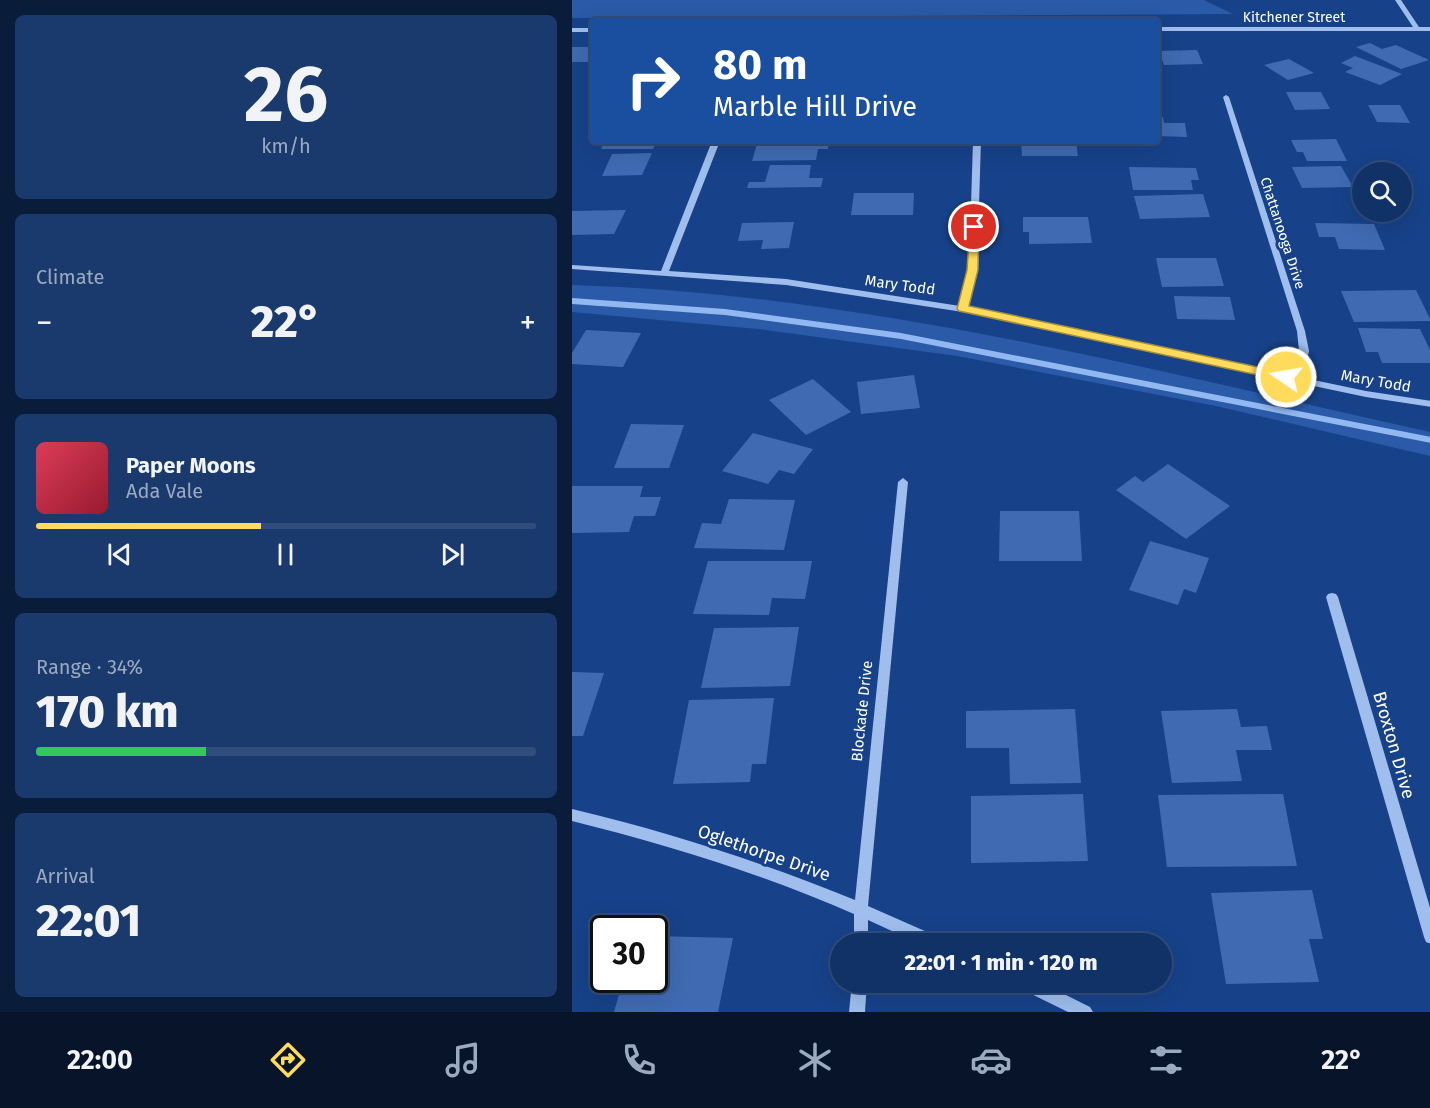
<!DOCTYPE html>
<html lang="en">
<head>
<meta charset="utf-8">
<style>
  body { margin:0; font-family:"Fira Sans",sans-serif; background:#1a3a6d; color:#f1f3f6; height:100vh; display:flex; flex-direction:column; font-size:22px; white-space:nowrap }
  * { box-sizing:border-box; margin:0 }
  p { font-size:20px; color:#9caac0 }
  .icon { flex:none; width:33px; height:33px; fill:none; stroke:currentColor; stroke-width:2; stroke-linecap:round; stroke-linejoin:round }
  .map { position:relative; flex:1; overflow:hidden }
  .panel { display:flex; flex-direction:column; gap:15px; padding:15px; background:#091c39; width:572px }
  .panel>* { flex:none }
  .hud { position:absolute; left:18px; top:18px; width:570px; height:126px; border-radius:6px; box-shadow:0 6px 24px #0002,0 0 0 2px #304d7b; background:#1a4fa0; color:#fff; overflow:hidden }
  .buttons { position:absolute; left:780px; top:162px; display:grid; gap:12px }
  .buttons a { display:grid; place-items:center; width:60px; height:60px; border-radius:50%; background:#113267; box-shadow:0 6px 24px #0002,0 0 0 2px #304d7b; font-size:30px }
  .speed { position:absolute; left:18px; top:915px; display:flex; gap:12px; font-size:30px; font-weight:700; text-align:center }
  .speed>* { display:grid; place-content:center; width:78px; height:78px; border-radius:50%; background:#113267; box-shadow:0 6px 24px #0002,0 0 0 2px #304d7b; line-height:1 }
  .speed .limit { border:3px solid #111; border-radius:9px; background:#fff; color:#111 }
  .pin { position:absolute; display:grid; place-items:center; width:51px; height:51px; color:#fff; margin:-26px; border:3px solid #fff; border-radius:50%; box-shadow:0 2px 6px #0007 }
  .me { position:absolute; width:66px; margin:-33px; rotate:282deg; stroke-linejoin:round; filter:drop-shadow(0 0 4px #0008) }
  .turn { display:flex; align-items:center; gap:21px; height:126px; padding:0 24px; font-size:27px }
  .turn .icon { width:78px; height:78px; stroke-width:2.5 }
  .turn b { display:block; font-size:42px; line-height:51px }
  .big { font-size:45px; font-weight:800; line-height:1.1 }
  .panel .tile { flex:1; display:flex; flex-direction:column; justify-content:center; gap:9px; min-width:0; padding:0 21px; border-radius:9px; background:#1a3a6d }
  .panel .dial { align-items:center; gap:0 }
  .dial b { font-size:78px; line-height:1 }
  .song { display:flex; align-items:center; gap:18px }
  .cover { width:72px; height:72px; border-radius:9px; background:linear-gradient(135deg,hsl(350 70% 55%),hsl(350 70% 35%)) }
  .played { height:6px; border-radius:3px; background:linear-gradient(90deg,#ffdb5c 45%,#304d7b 45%) }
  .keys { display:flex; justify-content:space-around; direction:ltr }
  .heat { display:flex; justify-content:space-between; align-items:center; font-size:33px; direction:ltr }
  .charge { height:9px; border-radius:4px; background:linear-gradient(90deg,#34c759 34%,#304d7b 0) }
  .trip { position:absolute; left:258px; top:933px; width:342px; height:60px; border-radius:30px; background:#113267; box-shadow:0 6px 24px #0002,0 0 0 2px #304d7b; font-weight:800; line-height:60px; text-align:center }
  .dock { display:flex; height:96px; justify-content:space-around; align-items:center; background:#071429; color:#9caac0 }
  .dock .icon { width:42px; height:42px }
  .dock .on { color:#ffdb5c }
  .dock b { font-size:27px; color:#f1f3f6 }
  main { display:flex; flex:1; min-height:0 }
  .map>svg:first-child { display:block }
  .green { fill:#2a5aa8 }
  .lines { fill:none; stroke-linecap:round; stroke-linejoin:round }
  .stream { fill:#92b8f1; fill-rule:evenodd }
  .building { fill:#406bb2 }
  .minor { fill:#9fbeee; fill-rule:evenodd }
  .route { fill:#ffdb5c; stroke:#a68e3c; stroke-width:1.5 }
  .labels { text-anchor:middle; stroke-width:6; stroke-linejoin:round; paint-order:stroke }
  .far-street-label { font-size:14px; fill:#fff; stroke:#174289 }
  .street-label { font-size:15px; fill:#fff; stroke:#174289 }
  .near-street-label { font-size:18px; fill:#fff; stroke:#174289 }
</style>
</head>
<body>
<main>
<section class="panel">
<div class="tile dial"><b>26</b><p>km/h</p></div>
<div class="tile"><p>Climate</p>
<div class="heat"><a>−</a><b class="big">22°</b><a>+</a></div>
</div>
<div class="tile">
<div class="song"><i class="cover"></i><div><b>Paper Moons</b><p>Ada Vale</p></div></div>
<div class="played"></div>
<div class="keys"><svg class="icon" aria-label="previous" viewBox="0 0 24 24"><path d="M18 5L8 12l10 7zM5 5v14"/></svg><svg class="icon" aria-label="pause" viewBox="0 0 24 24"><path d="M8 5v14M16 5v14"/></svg><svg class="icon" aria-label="next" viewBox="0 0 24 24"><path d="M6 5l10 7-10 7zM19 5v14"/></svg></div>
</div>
<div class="tile"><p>Range · 34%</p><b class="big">170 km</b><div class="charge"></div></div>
<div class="tile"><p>Arrival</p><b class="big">22:01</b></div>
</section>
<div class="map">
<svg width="859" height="1012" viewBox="0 0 859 1012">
  <rect width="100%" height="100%" fill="#174289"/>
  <g class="green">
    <path d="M0,0H632L661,14L0,18Z"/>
    <path d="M0,285C291,294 575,369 858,432V456L644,406L385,356L186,329L0,312Z"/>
  </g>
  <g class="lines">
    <path class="stream" d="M0,298L153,309L329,333L859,437V443L329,339L153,315L0,304Z"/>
  </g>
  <g class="building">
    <path d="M798,43L810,49L824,45L857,60L829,69L784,47Z"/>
    <rect x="0" y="47" width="21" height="15"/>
    <path d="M625,50L631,64L592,65L587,51Z"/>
    <path d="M783,56L830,74L808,85L773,72L781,68L769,63Z"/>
    <path d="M717,59L742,73L716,80L692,65Z"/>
    <path d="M714,92H749L758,109L723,110Z"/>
    <path d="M796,105H828L838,123L805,122Z"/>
    <path d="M585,117H591L592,123H613L615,137L585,136Z"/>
    <path d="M764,139L775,161H735L731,152H725L719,140Z"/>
    <path d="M33,141H85L81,149H29Z"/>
    <path d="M211,141H257L256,149H246L244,160L180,161L185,144H210Z"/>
    <path d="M449,141H504L506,156H450Z"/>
    <path d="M80,153L70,175L30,176L40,154Z"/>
    <path d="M198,165H239L237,178H251L249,187L175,188L177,182H193Z"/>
    <path d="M769,166L781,187L730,188L720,167Z"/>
    <path d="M557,167L624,168L627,180H619L621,190H561Z"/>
    <path d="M282,193H342L341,215H279Z"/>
    <path d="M631,194L638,217L568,219L562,196Z"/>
    <path d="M54,210L42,234L0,235V211Z"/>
    <path d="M451,217H516L520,243L457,244V232H451Z"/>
    <path d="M222,222L217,248L189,249L191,240L166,241L170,223Z"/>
    <path d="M743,223L802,224L813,250L767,249L763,237H747Z"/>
    <path d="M584,258H644L652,286L590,287Z"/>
    <path d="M844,290L859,321L782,322L769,291Z"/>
    <path d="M602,296L658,297L663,320L605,319Z"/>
    <path d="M786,328L848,329L859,352V363H810L806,352H794Z"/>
    <path d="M14,330L69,333L51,367L0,364V353Z"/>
    <path d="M342,375L348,408L289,414L285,382Z"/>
    <path d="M241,379L279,412L234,435L197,400Z"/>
    <path d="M59,424L112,425L97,468H42Z"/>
    <path d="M181,433L241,449L222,474L207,470L196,484L150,471Z"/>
    <path d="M596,464L658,506L614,539L544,490L563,476L571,482Z"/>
    <path d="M0,486H71L68,497H89L83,516H62L57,532L0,533Z"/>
    <path d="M157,499L223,500L212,550L122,548L130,523L149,524Z"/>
    <path d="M428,511H507L510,561H427Z"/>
    <path d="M578,541L637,558L624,593L612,589L606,605L557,590Z"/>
    <path d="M136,561H240L233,599L200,598L197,615L121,614Z"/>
    <path d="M227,627L218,686L129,688L142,628Z"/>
    <path d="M0,672L32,673L11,736H0Z"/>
    <path d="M202,698L194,764H180L178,782L101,784L117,700Z"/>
    <path d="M503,709L509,783L438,784L437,748H394V711Z"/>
    <path d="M665,709L669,727L695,726L700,750H664L670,781L600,783L589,711Z"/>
    <path d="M511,794L516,861L399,863V796Z"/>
    <path d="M711,794L725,866L595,867L586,795Z"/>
    <path d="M740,890L751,939H737L747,982L654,984L639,893Z"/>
    <path d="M82,936L161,938L146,1012H42L51,980H82Z"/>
  </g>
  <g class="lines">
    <g class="minor">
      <path d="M823,0H829L847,27H859V31H585V27H841Z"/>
      <rect x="0" y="28" width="21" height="4"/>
      <path d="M654,95L657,97L733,331L737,351L732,378L794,391L859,401V407L794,397L391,312L214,285L0,269V265L89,271L140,141H148L97,271L214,279L388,306L397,270L401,141H409L405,270L396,307L723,376L727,351L725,331L651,97Z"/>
      <path d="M331,478L336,482L296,906L371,939L373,944H348L296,920V944H282V914C191,874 96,845 0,821V809C97,832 190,862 283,900L326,482Z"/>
      <path d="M760,593L764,594L766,597L859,911V944L854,942L852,937L754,597L756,594Z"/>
      <path d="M280,982H295L293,1012H277Z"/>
      <path d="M443,982H468L518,1007L521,1012H496L445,987Z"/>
    </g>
  </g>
  <path class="route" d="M398,225L407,227L406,270L397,306L714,373L720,377L714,381L387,311L385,309L395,270Z"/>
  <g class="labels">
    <g class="far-street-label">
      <text x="722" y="22">Kitchener Street</text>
      <text transform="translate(711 233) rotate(72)" y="5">Chattanooga Drive</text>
    </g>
    <g class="street-label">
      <text transform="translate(328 285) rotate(8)" y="5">Mary Todd</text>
      <text transform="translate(804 381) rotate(10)" y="5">Mary Todd</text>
      <text transform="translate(290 711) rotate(-84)" y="5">Blockade Drive</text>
    </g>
    <g class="near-street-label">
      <text transform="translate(822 745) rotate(74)" y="6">Broxton Drive</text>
      <text transform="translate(192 853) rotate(19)" y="6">Oglethorpe Drive</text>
    </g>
  </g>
</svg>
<div class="buttons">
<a><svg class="icon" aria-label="search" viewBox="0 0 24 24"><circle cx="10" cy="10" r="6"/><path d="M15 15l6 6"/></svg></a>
</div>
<div class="speed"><div class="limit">30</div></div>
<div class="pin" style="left:402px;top:227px;background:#d93025"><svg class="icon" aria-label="arrive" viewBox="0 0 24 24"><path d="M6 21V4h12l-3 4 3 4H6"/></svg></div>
<svg class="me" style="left:714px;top:377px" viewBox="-20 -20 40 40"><circle r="17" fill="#ffdb5c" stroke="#fff" stroke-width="3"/><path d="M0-11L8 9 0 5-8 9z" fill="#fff"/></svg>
<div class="trip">22:01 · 1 min · 120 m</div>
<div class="hud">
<div class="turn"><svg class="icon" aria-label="right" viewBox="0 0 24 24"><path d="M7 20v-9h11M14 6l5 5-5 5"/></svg><div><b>80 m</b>Marble Hill Drive</div></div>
</div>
</div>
</main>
<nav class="dock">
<b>22:00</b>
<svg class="icon on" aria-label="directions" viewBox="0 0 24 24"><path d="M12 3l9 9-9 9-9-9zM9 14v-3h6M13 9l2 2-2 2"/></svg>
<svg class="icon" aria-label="music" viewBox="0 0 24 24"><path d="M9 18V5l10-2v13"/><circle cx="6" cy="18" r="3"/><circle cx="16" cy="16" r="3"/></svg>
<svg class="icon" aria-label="phone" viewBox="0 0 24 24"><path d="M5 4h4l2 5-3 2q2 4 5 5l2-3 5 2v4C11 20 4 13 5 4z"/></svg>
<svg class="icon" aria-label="climate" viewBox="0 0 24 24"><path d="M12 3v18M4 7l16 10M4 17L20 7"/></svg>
<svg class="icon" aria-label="car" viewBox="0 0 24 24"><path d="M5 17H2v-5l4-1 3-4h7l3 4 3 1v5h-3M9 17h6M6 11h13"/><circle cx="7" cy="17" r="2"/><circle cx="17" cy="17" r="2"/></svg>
<svg class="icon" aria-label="filters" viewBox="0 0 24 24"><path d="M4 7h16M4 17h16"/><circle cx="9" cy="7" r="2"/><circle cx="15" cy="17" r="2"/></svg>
<b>22°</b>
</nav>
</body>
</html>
